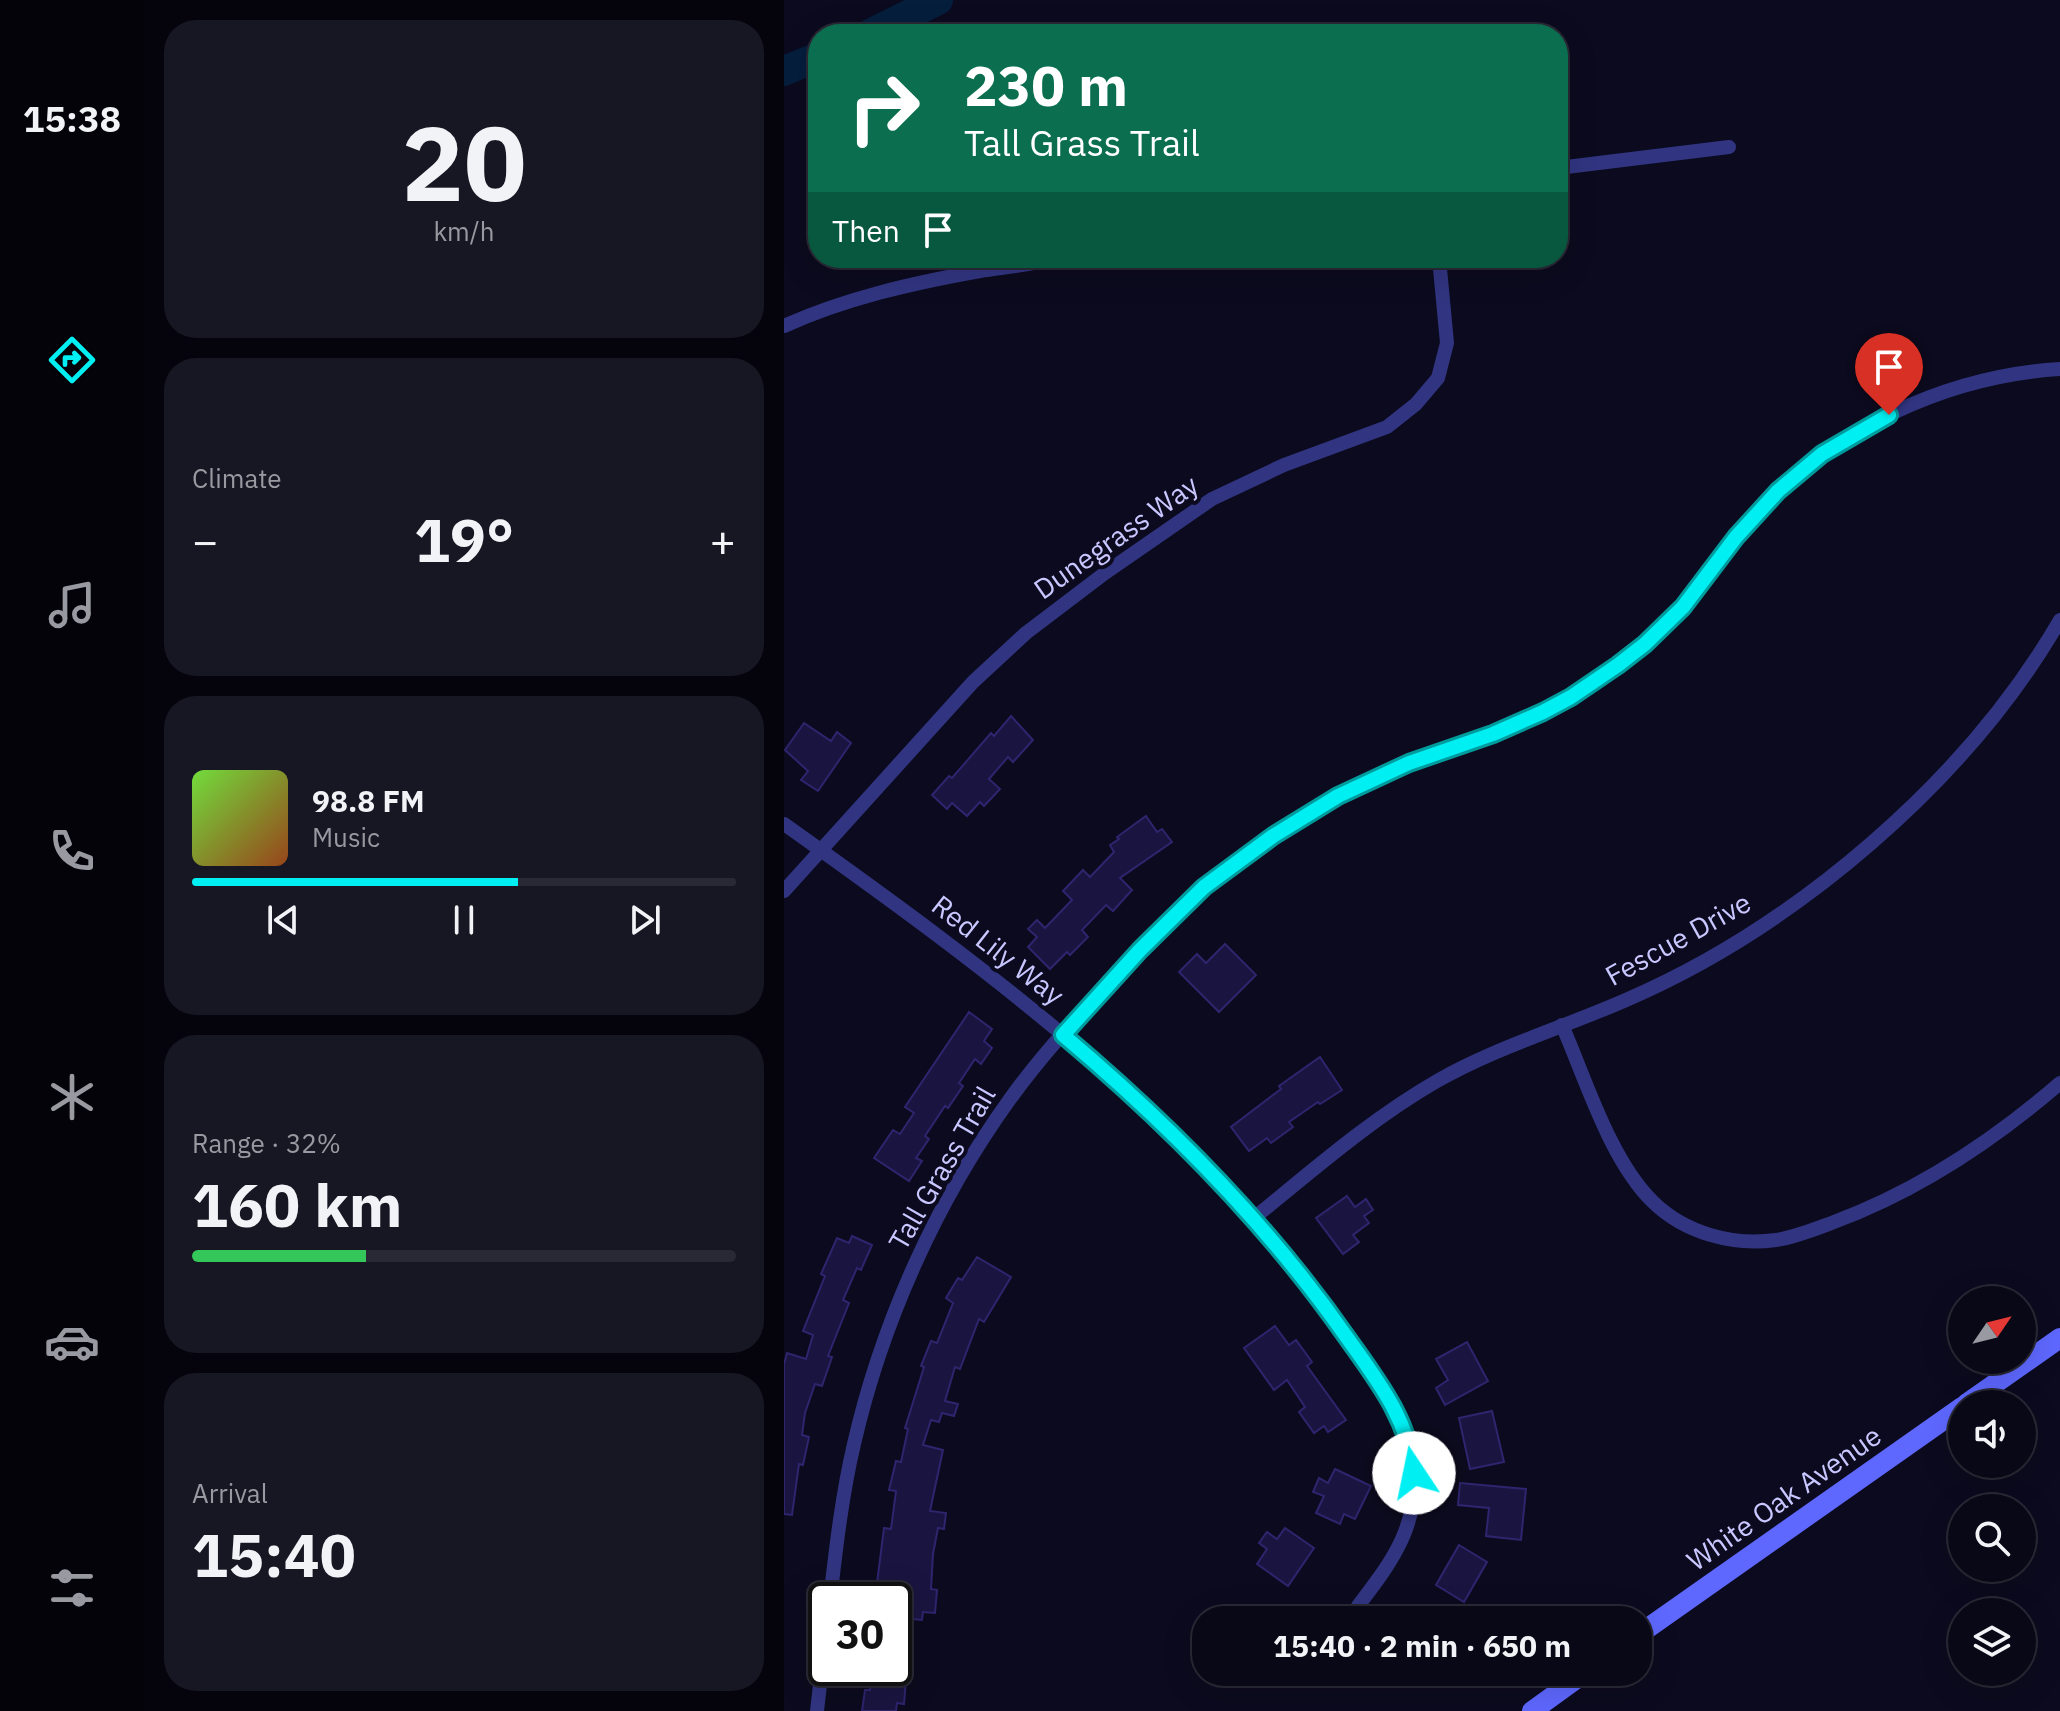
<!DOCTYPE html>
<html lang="en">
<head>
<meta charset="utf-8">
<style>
  body { margin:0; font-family:"IBM Plex Sans",sans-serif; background:#171623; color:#f1f3f6; height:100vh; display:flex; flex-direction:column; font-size:30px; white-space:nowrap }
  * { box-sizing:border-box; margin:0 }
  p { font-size:26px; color:#999aa1 }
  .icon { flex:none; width:44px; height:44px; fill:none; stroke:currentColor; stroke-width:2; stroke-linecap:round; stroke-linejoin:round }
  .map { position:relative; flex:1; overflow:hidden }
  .panel { display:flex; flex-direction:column; gap:20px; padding:20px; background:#05040c; width:640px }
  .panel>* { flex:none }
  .top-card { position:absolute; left:24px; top:24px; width:760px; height:244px; border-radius:32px; box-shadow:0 8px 32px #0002,0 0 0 2px #292935; background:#0b6e4f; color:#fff; overflow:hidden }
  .needle { width:52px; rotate:55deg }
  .controls { position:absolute; left:1164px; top:1286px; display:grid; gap:16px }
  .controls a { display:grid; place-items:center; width:88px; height:88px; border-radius:50%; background:#090816; box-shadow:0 8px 32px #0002,0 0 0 2px #292935; font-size:40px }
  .speed { position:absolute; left:24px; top:1582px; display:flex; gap:16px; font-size:40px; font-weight:700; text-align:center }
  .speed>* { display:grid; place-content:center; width:104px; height:104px; border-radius:50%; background:#090816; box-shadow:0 8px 32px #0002,0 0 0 2px #292935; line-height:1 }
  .speed .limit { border:4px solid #111; border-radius:12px; background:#fff; color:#111 }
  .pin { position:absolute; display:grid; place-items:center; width:68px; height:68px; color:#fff; margin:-82px -34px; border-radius:50% 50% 50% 0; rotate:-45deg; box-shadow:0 0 8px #0007 }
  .pin .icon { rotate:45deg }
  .me { position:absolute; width:88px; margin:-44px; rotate:349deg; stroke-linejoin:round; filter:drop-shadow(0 0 6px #0008) }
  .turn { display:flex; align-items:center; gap:28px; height:168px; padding:0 24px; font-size:36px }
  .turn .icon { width:104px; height:104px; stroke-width:2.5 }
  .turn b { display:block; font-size:56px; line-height:68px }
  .then { display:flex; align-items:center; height:76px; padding:0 24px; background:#0003; gap:16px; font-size:30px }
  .big { font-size:60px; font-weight:800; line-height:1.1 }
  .panel .widget { flex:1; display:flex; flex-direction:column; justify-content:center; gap:12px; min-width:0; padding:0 28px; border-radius:32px; background:#171623 }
  .panel .dial { align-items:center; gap:0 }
  .dial b { font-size:104px; line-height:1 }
  .song { display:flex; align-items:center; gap:24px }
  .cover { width:96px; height:96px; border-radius:12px; background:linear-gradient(135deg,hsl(100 70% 55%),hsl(20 70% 35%)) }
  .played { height:8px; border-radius:4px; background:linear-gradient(90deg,#00eff2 60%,#292935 60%) }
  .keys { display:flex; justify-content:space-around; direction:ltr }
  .heat { display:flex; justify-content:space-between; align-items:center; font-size:44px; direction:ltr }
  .charge { height:12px; border-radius:6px; background:linear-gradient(90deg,#34c759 32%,#292935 0) }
  .trip { position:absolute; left:408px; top:1606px; width:460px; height:80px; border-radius:32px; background:#090816; box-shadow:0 8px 32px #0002,0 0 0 2px #292935; font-weight:800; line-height:80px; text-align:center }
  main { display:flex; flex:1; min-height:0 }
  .tabs { display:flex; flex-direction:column; width:144px; justify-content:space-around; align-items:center; background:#040309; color:#999aa1 }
  .tabs .icon { width:56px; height:56px }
  .tabs .active { color:#00eff2 }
  .tabs b { font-size:36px; color:#f1f3f6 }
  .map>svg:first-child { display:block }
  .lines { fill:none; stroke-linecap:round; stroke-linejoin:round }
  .river { stroke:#051e3c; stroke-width:30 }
  .building { fill:#1a1540; stroke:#2d256e; stroke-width:2 }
  .street { stroke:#313581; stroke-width:14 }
  .secondary { stroke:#5e68ff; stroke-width:20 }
  .route-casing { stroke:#009b9d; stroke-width:20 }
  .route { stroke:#00eff2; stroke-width:14 }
  .labels { text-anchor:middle; stroke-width:8; stroke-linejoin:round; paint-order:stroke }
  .street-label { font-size:28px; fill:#c9c7ff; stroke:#0c0a1e }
</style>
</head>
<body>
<main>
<nav class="tabs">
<b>15:38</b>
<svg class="icon active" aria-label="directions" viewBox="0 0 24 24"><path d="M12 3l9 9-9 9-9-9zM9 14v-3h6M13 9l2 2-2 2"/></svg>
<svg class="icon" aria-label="music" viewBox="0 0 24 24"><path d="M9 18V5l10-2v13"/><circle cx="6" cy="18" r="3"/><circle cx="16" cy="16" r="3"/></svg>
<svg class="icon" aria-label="phone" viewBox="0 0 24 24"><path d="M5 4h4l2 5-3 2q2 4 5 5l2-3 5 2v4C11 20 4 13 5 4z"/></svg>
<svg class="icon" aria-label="climate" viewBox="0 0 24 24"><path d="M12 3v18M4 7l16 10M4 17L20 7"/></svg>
<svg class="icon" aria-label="car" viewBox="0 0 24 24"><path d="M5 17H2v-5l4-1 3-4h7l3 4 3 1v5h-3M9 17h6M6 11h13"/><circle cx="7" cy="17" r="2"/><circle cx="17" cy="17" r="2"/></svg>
<svg class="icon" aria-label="filters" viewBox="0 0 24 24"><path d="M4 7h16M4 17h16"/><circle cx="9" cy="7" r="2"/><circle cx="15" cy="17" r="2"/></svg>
</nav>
<section class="panel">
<div class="widget dial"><b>20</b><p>km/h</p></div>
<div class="widget"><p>Climate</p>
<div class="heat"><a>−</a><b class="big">19°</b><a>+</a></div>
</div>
<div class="widget">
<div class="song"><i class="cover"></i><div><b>98.8 FM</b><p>Music</p></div></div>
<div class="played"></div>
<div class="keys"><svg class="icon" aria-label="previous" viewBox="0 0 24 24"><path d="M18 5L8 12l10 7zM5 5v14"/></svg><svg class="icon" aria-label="pause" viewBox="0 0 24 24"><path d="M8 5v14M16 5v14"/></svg><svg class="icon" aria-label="next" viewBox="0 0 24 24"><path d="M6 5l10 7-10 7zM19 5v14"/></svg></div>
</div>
<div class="widget"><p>Range · 32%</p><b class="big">160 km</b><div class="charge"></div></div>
<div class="widget"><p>Arrival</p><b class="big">15:40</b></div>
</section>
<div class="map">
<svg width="1276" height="1711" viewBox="0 0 1276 1711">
  <rect width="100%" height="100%" fill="#0c0a1e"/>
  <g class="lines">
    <g class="river">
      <path d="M86,34L154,0"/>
      <path d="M0,71L34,57"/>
    </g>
  </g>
  <g class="building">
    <path d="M227,716L249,740L229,762L224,757L205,779L216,789L200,806L196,802L183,816L168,803L163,809L148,795L165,776L168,778L207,733L210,736Z"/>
    <path d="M20,723L47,741L53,732L67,743L34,791L17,780L24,771L1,750Z"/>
    <path d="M362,816L373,832L378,829L388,842L336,878L348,890L329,911L322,905L298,930L304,937L286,955L283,952L266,969L244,947L253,937L244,929L253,920L261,928L288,900L279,891L299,870L306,877L330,852L326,845L335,839L333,837Z"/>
    <path d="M441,944L472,975L435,1012L395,972L413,954L422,963Z"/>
    <path d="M185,1012L208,1029L200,1041L208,1048L197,1064L191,1059L175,1083L179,1086L164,1108L161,1106L141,1136L145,1139L132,1158L138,1161L125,1181L90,1158L109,1130L116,1134L130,1113L121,1107Z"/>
    <path d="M536,1057L558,1090L536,1104L534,1102L505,1122L509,1127L487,1143L483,1138L465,1151L447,1127L497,1089L495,1086Z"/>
    <path d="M563,1196L571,1207L582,1199L589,1210L580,1216L585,1223L569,1235L575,1242L559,1254L532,1218Z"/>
    <path d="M68,1236L88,1245L77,1270L73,1268L59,1300L65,1303L44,1356L48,1357L38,1386L31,1384L21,1413L18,1435L25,1437L19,1465L15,1464L8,1515L0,1514V1364L3,1353L22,1359L29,1335L19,1331L41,1276L37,1274L53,1238L65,1243Z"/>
    <path d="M193,1257L227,1277L200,1322L195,1319L176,1369L171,1367L161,1401L174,1404L170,1416L158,1413L155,1422L147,1420L139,1445L159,1450L146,1511L162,1513L160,1529L154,1528L149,1554L147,1589L153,1590L151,1613L139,1612L138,1620L127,1619L120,1704L113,1703L112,1711H78L81,1690H86L88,1668H110L111,1585L93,1583L100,1528L107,1529L112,1491L105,1490L112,1461L117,1462L124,1429L121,1428L140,1367L137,1366L147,1341L153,1343L169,1303L162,1298L174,1278L178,1280Z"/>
    <path d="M491,1326L505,1345L512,1340L528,1362L523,1366L562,1420L544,1432L540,1426L530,1433L515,1412L521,1407L503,1380L490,1390L460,1348Z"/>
    <path d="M683,1342L704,1381L661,1405L652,1388L664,1380L652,1359Z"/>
    <path d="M708,1411L720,1462L686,1469L675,1418Z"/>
    <path d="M551,1469L587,1486L571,1519L560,1514L556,1524L532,1513L540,1496L529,1492L535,1478L544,1483Z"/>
    <path d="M676,1483L742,1489L737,1540L702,1536L705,1508L674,1505Z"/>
    <path d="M501,1528L530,1548L504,1586L473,1564L483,1549L475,1543L483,1532L493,1539Z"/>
    <path d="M675,1545L703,1562L680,1602L652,1585Z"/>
  </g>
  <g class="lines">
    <g class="street">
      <path d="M774,168L945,147"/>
      <path d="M0,326C62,298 129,283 196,271C221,267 245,266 269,258"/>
      <path d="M0,824C208,972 416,1125 563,1337C589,1375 621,1413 628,1459C638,1522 610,1559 574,1606"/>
      <path d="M0,891L189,682L242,633L321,573L428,499L500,465L603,427L632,404L654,378L663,343L655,258"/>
      <path d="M778,1025C802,1080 826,1160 869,1202C901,1233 948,1246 992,1240C1012,1237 1031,1229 1050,1222C1133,1191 1209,1141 1276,1083"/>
      <path d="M470,1218C529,1170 587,1119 653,1081C713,1047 778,1028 842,1000C1011,927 1183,781 1276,620"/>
      <path d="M46,1600C52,1548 58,1495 70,1444C98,1322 153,1200 226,1099C257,1056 293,1017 329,979C389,915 451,856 527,812C567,788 609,768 653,752C670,745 688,741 706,735C753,719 797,694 836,664C858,647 879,628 898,608C925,578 945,542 972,513C1050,429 1162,376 1276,369"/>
      <path d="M33,1711L42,1632"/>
    </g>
    <g class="secondary">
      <path d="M1182,1404L1276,1338"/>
      <path d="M854,1635L1178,1407"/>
      <path d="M748,1711L802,1672"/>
    </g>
  </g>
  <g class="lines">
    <defs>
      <path id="route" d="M630,1473C625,1421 594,1381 564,1339C484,1224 386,1125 279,1035L356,950L420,887L489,836L554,796L625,763L709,734L759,712L787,697L834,665L861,644L899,607L952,537L994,491L1038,454L1105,415"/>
    </defs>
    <use href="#route" class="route-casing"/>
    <use href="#route" class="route"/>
  </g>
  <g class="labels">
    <g class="street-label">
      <text transform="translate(332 537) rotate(-35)" y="10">Dunegrass Way</text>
      <text transform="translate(894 939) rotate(-29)" y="10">Fescue Drive</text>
      <text transform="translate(214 950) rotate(38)" y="10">Red Lily Way</text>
      <text transform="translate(158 1168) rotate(-60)" y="10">Tall Grass Trail</text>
      <text transform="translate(1000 1498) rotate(-35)" y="10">White Oak Avenue</text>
    </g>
  </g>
</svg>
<div class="controls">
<a><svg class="needle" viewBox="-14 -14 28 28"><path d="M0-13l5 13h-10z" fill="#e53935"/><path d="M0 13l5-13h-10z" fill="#999aa1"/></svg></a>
<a><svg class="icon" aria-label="sound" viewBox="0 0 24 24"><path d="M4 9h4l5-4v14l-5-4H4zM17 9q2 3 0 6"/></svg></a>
<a><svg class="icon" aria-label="search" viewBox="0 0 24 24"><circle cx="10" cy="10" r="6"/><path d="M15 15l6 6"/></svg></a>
<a><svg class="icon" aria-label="layers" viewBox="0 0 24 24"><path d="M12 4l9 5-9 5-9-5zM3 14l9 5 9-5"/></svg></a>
</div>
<div class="speed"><div class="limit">30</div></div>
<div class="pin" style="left:1105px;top:415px;background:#d93025"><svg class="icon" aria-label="arrive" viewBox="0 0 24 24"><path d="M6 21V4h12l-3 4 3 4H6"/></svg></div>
<svg class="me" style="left:630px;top:1473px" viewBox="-20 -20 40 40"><circle r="19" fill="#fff"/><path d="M0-13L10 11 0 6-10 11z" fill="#00eff2"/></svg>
<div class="trip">15:40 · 2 min · 650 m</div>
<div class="top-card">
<div class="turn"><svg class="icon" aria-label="right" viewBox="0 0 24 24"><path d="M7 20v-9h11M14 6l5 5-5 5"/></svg><div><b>230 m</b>Tall Grass Trail</div></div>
<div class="then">Then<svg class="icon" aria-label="arrive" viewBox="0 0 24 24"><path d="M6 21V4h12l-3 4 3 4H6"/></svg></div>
</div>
</div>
</main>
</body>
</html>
